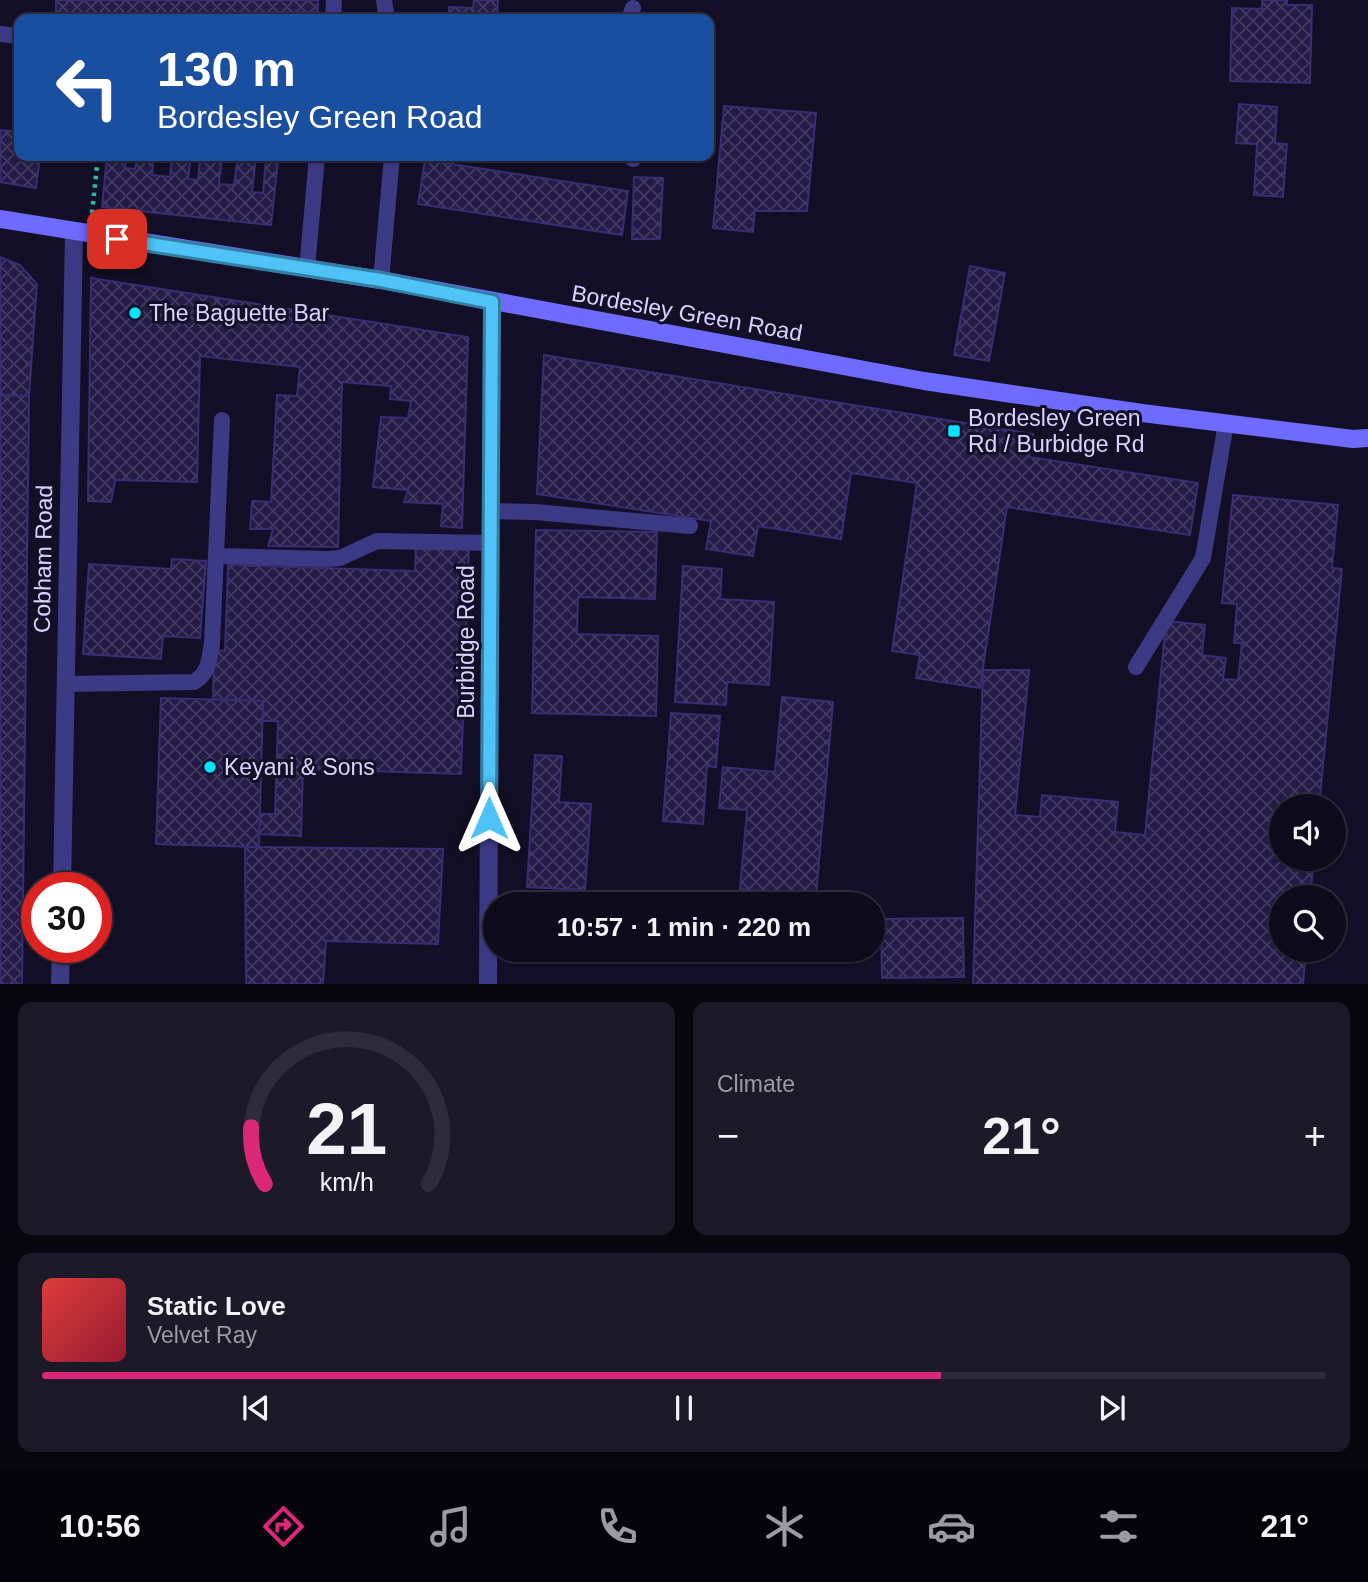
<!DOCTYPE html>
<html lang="en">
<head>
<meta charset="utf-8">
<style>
  body { margin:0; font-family:Arial,sans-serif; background:#1c1929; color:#f1f3f6; height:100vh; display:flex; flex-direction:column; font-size:26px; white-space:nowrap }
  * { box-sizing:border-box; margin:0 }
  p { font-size:23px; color:#9b9ba3 }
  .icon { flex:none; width:38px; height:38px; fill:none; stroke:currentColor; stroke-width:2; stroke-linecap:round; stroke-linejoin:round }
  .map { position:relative; height:984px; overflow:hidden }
  .drawer { display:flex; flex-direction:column; gap:18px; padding:18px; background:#08060f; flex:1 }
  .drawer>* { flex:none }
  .guide { position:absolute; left:14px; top:14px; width:700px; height:147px; border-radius:14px; box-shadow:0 2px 5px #0004,0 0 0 2px #2e2b3b; background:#1a4fa0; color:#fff; overflow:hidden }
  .fabs { position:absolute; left:1269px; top:794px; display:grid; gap:14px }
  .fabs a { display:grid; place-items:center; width:77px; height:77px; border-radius:50%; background:#0e0b1c; box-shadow:0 2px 5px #0004,0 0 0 2px #2e2b3b; font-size:35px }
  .speed { position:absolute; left:21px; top:872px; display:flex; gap:14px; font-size:35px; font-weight:700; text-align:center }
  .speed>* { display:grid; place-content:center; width:91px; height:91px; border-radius:50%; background:#0e0b1c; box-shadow:0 2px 5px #0004,0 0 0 2px #2e2b3b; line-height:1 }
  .speed .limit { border:10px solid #d22; background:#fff; color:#111 }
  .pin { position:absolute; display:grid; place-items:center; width:60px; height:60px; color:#fff; margin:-30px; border-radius:14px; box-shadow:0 4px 10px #0006 }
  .me { position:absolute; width:77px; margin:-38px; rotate:0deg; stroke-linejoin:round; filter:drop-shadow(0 0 5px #0008) }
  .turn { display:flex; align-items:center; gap:24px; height:147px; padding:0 28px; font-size:32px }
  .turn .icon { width:91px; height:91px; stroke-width:2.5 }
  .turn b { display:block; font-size:49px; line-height:60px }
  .big { font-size:52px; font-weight:800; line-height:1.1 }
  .drawer .tile { flex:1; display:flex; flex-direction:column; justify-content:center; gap:10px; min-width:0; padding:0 24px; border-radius:14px; background:#1c1929 }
  .drawer .dial { align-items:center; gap:0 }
  .dial svg { height:182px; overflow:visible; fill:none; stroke:#2e2b3b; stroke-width:7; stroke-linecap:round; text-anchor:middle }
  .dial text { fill:#f1f3f6; stroke:none }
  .song { display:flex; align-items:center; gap:21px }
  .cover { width:84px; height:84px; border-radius:10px; background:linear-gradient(135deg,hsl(0 70% 55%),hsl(350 70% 35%)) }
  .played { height:7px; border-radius:4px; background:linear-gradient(90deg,#db2777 70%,#2e2b3b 70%) }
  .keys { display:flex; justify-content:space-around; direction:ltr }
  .heat { display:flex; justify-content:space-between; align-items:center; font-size:38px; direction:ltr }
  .drawer .tiles { flex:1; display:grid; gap:18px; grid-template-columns:1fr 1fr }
  .tile:last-child { grid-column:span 2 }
  .trip { position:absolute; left:483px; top:892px; width:402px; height:70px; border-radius:35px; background:#0e0b1c; box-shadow:0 2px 5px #0004,0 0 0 2px #2e2b3b; font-weight:800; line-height:70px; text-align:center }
  .tab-bar { display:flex; height:112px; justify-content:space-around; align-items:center; background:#06040b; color:#9b9ba3 }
  .tab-bar .icon { width:49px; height:49px }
  .tab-bar .on { color:#db2777 }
  .tab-bar b { font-size:32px; color:#f1f3f6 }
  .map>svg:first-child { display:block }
  .building { fill:url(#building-cross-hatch); stroke:#3b2d73; stroke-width:2 }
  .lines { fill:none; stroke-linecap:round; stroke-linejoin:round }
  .path { stroke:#2fb8b0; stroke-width:4.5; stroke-dasharray:3.5 5; stroke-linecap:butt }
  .lane { stroke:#3d3a85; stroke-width:16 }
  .street { stroke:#3d3a85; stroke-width:18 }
  .secondary { stroke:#6f6bff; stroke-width:18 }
  .route-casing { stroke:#337fa1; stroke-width:18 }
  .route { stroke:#4fc3f7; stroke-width:12 }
  .poi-dot { fill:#00e5ff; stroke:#130f26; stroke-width:2.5 }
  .labels { text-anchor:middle; stroke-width:6; stroke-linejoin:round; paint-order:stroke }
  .poi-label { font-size:23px; fill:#d9d4ff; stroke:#130f26; text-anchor:start }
  .street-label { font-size:23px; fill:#d9d4ff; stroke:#130f26 }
</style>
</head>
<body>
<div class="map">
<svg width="1368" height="984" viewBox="0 0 1368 984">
  <defs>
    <pattern id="building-cross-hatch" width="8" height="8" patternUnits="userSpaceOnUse" patternTransform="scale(1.75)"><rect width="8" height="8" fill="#241b47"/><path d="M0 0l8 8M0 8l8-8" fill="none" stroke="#433b63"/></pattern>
  </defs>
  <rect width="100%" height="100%" fill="#130f26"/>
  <g class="building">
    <path d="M56,0H318V12L56,14Z"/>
    <path d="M474,0H498L497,19H449V7L473,8Z"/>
    <path d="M1262,0H1287V5H1312L1310,83L1230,81L1232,8L1262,9Z"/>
    <path d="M1239,104L1277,107L1275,143L1287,144L1283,197L1254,195L1257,144L1236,143Z"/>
    <path d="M724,106L816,113L807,211H755L753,232L713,228Z"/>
    <path d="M0,130L18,132L16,149H19V156H40L36,188L0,182Z"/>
    <path d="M107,156H127L125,168L135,169L137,156H154L152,175L170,177L172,156H191L188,179L198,180L200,156H222L219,184L234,185L238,156H256L252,192L263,193L266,159L278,161L271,225L102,207Z"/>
    <path d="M425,160L628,191L622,235L418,204Z"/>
    <path d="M634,177L663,178L660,239H632Z"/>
    <path d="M0,257L20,265L37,284L29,396L0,395Z"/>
    <path d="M970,266L1005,273L989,361L954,355Z"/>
    <path d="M91,278L468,337L462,528L441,526L443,504L404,502L408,490L373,487L381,417L408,418L411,401L390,399L391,386L342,382L338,547L268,546L273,529H250L252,501L271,502L277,395L297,396L300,367L200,356L197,482L115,480L111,502L88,501Z"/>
    <path d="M544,355L1033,434L1029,457L1198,483L1190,535L1007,507L980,688L916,678L920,655L892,651L917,483L851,473L841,539L758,526L753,556L706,549L711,521L537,494Z"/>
    <path d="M0,395L29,396L22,984H0Z"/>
    <path d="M1233,495L1338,505L1332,568L1342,569L1319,807H1281V859H1314L1310,898H1281V950H1306L1303,984H973L983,670H1029L1015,815L1040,817L1042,795L1118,802L1115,832L1145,835L1166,621L1205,625L1202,655L1226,658L1223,679L1238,680L1242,643H1234L1237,604L1222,603Z"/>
    <path d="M536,530L657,532L655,599L578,597L577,634L658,636L656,716L532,713Z"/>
    <path d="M416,548L469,550L461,774L303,769L301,836L259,834L260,814H275L278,721H262L263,701L213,699L214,650L225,651L228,565L415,571Z"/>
    <path d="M172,559L206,561L200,638L163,636L161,659L83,654L89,564L171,569Z"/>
    <path d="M683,566L722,569L720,599L774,602L769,685L727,682L726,705L675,702Z"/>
    <path d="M782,697L833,702L816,896L740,889L747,810L719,808L723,767L775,772Z"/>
    <path d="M161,698L263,701L259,847L156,844Z"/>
    <path d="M671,713L720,716L716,767L707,766L703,824L663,821Z"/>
    <path d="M535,755L562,756L559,802L591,804L585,890L527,887Z"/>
    <path d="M245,847L443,849L438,944L326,941L323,984H246Z"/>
    <path d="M963,918L964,977L882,978L881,919Z"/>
  </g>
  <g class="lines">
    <path class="path" d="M92,213L98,156"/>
    <g class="lane">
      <path d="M384,0L387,19"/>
      <path d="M333,19L334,0"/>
      <path d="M629,19L633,8"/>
      <path d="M0,34L19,36"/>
      <path d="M633,156V159"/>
      <path d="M307,269L317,156"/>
      <path d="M381,280L392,156"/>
      <path d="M491,511L535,512L690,526"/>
      <path d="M216,556L328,559L340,558L377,541L491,543"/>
      <path d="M1136,667L1203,558L1226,423"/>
      <path d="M66,684L194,682C209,673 209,660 212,643L222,420"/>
    </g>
    <g class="street">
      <path d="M62,887L74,232"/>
      <path d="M60,984L61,947"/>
      <path d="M488,984L492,302"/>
    </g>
    <path class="secondary" d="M0,219L381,280L924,381L1142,413L1353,439L1368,438"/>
  </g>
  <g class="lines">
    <defs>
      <path id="route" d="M117,239L381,280L492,302L489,818"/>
    </defs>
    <use href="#route" class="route-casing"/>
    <use href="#route" class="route"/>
  </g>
  <g class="poi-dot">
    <circle cx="135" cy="313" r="7"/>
    <rect x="947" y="424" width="14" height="14" rx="3.5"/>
    <circle cx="210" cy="767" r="7"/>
  </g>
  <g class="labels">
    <g class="poi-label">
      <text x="149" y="321">The Baguette Bar</text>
      <text x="968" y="426">Bordesley Green<tspan x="968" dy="26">Rd / Burbidge Rd</tspan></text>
      <text x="224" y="775">Keyani &amp; Sons</text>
    </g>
    <g class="street-label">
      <text transform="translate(687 313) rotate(10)" y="8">Bordesley Green Road</text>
      <text transform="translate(43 559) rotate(-89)" y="8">Cobham Road</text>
      <text transform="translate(466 642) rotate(-90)" y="8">Burbidge Road</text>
    </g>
  </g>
</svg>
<div class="fabs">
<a><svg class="icon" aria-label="sound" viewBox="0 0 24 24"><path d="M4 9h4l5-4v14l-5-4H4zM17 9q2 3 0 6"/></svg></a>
<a><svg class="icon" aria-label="search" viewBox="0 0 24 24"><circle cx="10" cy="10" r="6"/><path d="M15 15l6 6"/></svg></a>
</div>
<div class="speed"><div class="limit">30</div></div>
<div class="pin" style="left:117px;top:239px;background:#d93025"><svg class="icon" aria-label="arrive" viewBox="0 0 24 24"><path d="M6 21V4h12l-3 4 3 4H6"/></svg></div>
<svg class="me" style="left:489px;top:818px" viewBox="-20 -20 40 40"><path d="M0-17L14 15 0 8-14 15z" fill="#4fc3f7" stroke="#fff" stroke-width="4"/></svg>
<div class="trip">10:57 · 1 min · 220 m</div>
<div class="guide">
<div class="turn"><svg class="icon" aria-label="left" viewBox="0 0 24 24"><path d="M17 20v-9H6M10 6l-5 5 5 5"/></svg><div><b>130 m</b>Bordesley Green Road</div></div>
</div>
</div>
<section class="drawer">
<div class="tiles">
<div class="tile dial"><svg viewBox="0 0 100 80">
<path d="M14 69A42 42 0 1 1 86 69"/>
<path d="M14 69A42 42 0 0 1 8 44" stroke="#db2777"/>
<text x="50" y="56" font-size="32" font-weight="700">21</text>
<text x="50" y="72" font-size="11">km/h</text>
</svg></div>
<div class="tile"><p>Climate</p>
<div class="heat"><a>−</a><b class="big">21°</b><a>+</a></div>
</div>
<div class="tile">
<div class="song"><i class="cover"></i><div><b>Static Love</b><p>Velvet Ray</p></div></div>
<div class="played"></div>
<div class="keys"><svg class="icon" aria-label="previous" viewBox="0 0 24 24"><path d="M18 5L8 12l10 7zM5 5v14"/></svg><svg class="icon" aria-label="pause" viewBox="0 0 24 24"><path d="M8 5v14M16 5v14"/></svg><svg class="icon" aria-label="next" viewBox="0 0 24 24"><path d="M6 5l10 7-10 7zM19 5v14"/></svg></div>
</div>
</div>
</section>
<nav class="tab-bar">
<b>10:56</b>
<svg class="icon on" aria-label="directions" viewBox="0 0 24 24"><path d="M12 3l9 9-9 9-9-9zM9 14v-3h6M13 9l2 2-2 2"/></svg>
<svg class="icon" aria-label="music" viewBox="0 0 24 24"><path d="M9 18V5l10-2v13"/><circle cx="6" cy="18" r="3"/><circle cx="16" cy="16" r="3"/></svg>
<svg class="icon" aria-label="phone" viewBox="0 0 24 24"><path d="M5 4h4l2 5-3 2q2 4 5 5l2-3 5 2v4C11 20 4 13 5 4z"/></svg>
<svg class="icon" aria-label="climate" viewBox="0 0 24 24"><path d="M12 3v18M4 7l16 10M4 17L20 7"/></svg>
<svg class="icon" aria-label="car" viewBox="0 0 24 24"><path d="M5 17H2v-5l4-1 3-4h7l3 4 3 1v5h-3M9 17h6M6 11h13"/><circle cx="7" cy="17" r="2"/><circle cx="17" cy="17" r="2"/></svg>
<svg class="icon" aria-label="filters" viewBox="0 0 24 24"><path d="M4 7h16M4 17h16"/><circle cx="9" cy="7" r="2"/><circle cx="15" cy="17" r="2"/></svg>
<b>21°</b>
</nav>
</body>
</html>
